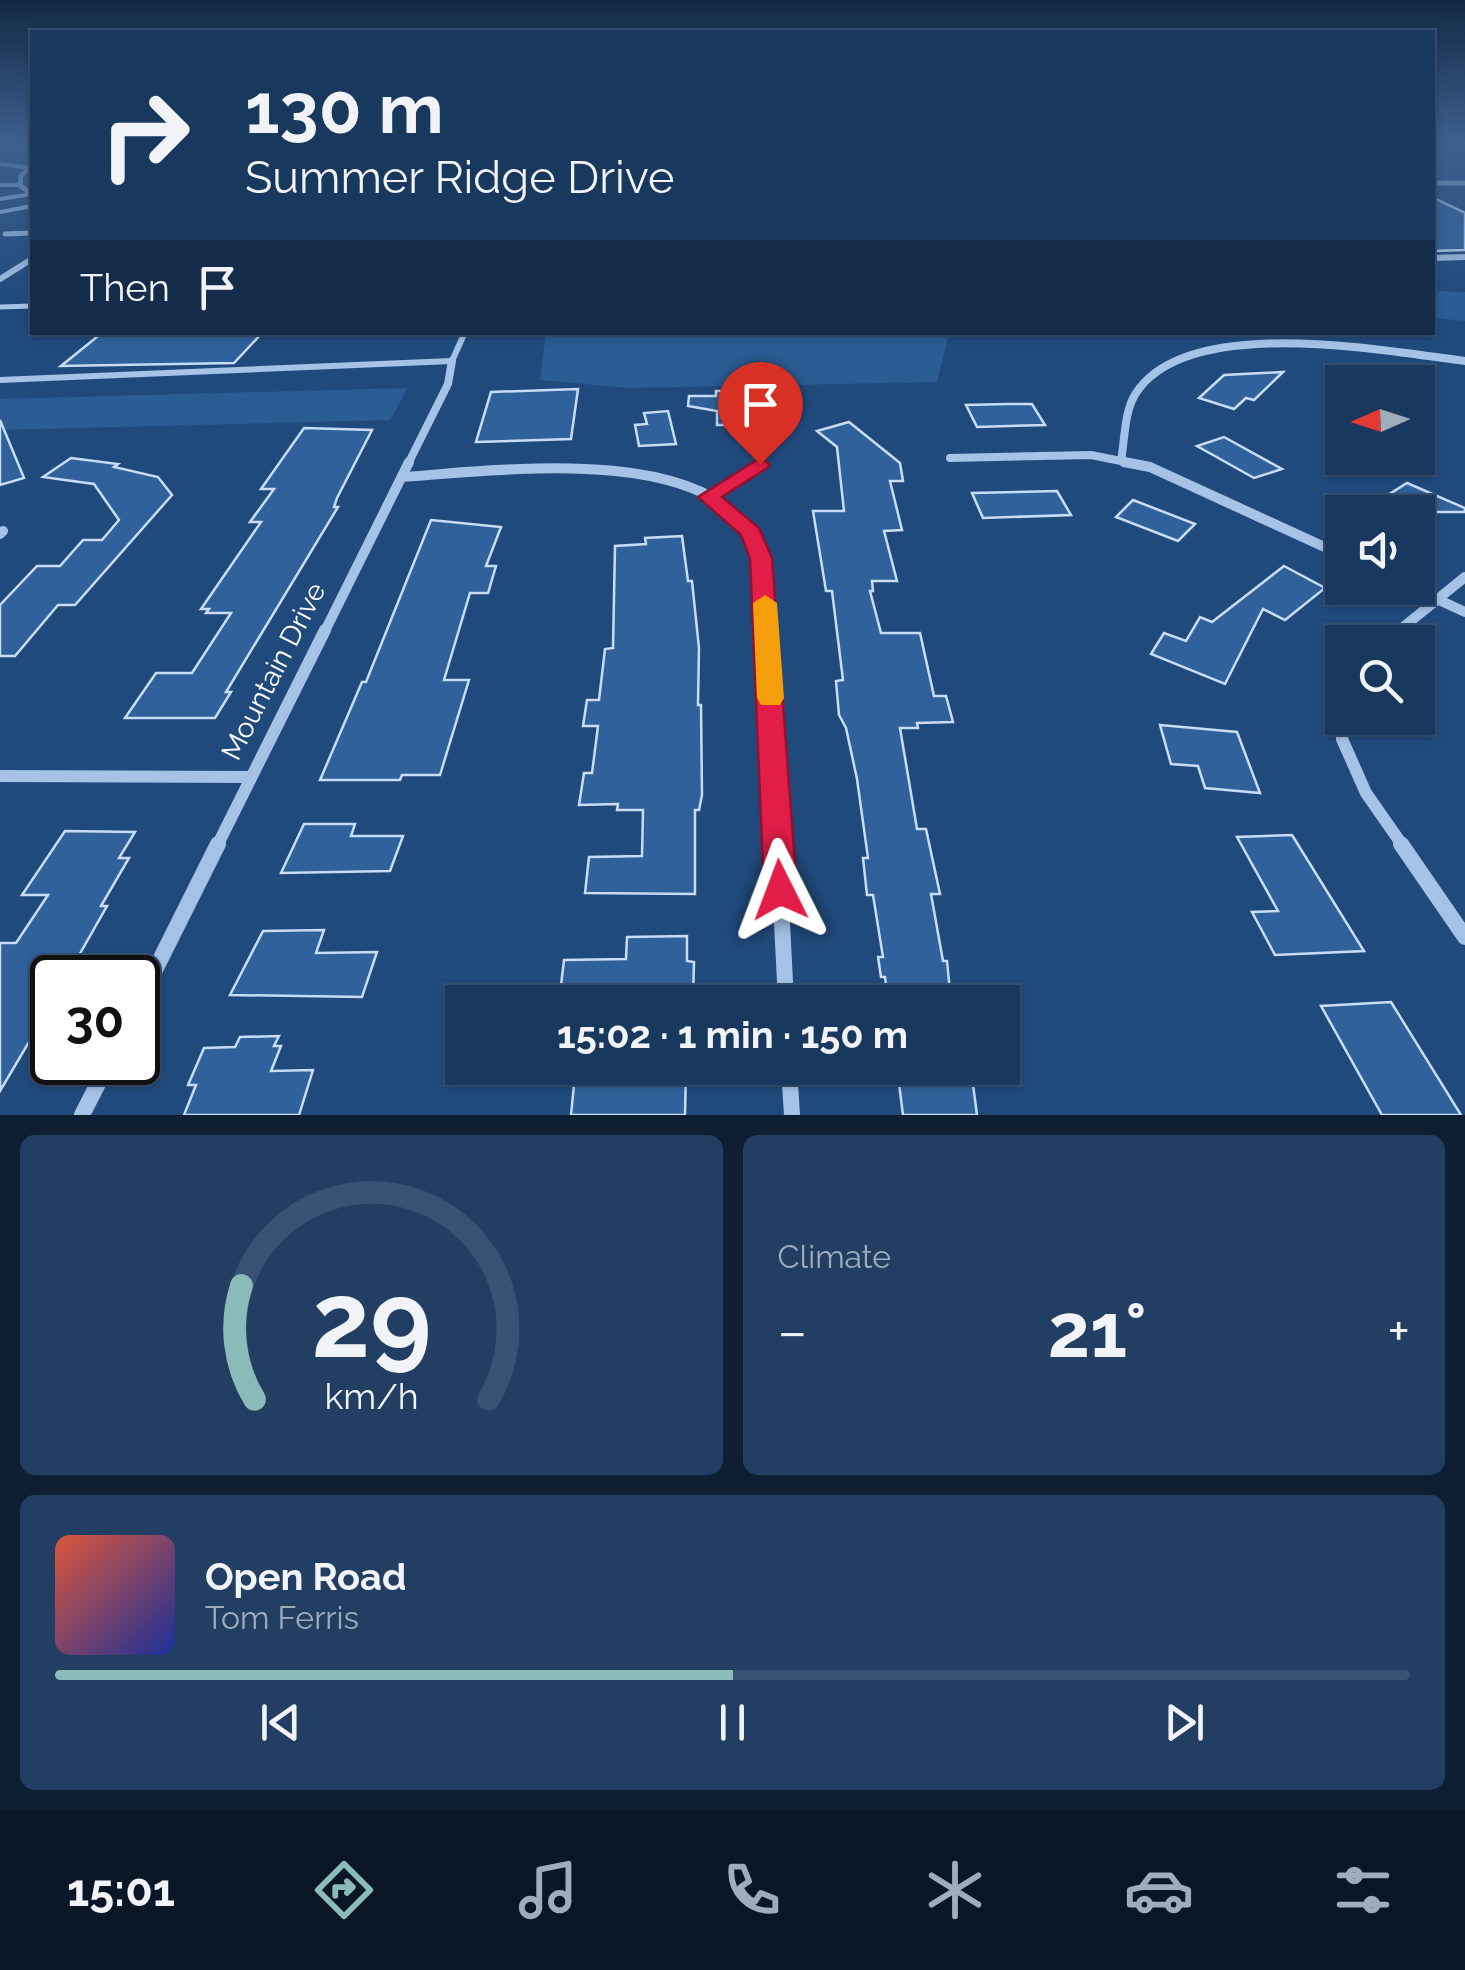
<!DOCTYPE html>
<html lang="en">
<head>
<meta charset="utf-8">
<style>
  body { margin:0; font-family:Raleway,sans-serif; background:#223f63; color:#f1f3f6; height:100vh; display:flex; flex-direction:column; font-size:38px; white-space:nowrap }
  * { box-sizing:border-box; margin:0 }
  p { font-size:32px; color:#9facbc }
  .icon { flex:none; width:55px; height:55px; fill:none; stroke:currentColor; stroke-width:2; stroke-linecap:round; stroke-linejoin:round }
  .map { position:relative; height:1115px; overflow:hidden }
  .side { display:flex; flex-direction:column; gap:20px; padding:20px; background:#0e1f33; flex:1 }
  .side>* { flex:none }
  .top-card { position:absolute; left:30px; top:30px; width:1405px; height:305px; border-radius:0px; box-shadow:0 2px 8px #0004,0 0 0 2px #375272; background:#19385d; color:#f1f3f6; overflow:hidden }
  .needle { width:65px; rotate:267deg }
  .fabs { position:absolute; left:1325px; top:365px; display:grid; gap:20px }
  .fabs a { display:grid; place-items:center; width:110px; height:110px; border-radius:0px; background:#19385d; box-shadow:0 2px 8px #0004,0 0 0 2px #375272; font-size:50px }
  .speed { position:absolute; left:30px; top:955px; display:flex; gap:20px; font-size:50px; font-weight:700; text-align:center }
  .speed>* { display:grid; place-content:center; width:130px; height:130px; border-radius:50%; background:#19385d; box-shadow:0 2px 8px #0004,0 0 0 2px #375272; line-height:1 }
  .speed .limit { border:5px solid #111; border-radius:15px; background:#fff; color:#111 }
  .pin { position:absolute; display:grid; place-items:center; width:85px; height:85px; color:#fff; margin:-102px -42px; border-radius:50% 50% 50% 0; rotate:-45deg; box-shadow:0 0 10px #0007 }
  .pin .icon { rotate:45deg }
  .me { position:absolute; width:110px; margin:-55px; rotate:357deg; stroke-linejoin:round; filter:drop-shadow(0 0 8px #0008) }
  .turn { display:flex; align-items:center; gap:35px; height:210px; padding:0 50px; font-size:45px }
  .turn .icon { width:130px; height:130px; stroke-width:2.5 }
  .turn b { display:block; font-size:70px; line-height:85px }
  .then { display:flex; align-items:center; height:95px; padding:0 50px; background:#0003; gap:20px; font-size:38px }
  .big { font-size:75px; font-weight:700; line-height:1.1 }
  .side .widget { flex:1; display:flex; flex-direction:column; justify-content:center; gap:15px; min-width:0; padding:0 35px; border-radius:15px; background:#223f63 }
  .side .dial { align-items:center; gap:0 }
  .dial svg { height:260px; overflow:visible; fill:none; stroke:#375272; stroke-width:7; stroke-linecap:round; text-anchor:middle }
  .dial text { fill:#f1f3f6; stroke:none }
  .song { display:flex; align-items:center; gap:30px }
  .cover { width:120px; height:120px; border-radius:15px; background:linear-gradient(135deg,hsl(10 70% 55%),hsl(230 70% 35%)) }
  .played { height:10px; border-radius:5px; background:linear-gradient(90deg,#8bbbb9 50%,#375272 50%) }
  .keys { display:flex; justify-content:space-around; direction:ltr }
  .heat { display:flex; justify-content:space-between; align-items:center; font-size:55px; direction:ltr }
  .side .tiles { flex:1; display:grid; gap:20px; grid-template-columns:1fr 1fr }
  .widget:last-child { grid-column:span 2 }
  .trip { position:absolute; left:445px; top:985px; width:575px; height:100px; border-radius:0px; background:#19385d; box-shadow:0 2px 8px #0004,0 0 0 2px #375272; font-weight:700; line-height:100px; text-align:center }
  .menu { display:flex; height:160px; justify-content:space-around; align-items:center; background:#0a1625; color:#9facbc }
  .menu .icon { width:70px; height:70px }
  .menu .selected { color:#8bbbb9 }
  .menu b { font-size:45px; color:#f1f3f6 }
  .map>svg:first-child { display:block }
  .green { fill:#2b5c94 }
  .building { fill:#30619a; stroke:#c7dcf5; stroke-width:2.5 }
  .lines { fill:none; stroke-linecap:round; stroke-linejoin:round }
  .service-far2 { stroke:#a4c3e6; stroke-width:4 }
  .service-far1 { stroke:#a4c3e6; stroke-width:5 }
  .service { stroke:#a4c3e6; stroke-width:6 }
  .minor-far5 { stroke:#a4c3e6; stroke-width:5 }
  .minor-far4 { stroke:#a4c3e6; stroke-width:6 }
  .minor-far3 { stroke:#a4c3e6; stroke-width:8 }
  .minor-far2 { stroke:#a4c3e6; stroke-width:10 }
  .minor-far1 { stroke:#a4c3e6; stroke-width:12 }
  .minor { stroke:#a4c3e6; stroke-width:16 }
  .tertiary { fill:#a4c3e6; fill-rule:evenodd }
  .route { fill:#e11d48; stroke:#92132f; stroke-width:2.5 }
  .slow { fill:#f59e0b }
  .labels { text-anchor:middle; stroke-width:10; stroke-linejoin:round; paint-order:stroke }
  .street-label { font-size:28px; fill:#fff; stroke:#214a7c }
</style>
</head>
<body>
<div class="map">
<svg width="1465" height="1115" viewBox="0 0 1465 1115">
  <rect width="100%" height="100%" fill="#214a7c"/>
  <g class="green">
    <path d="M1432,291L1465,292V321L1433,318Z"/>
    <path d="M546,333V332L949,333L937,382L628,388L540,380Z"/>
    <path d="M408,388L390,420L0,430V399Z"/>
  </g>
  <g class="building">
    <path d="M1432,197L1465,213V250L1432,251Z"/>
    <path d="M103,332H263L234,363L61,366Z"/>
    <path d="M1283,372L1254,400L1246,398L1234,409L1199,398L1224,375Z"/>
    <path d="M578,389L571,439L476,442L491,392Z"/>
    <path d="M716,391H739L740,395H749L748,425H717V411L688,406L689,396H716Z"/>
    <path d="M1007,404H1032L1045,425L977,427L966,405Z"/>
    <path d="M668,411L676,444L639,446L635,425L647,424L644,413Z"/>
    <path d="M0,420L24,478L0,485Z"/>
    <path d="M849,422L900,463L903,481H890L902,530L884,531L897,581H872L873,591H870L881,633H920L934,696H946L953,722L917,723L918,728H900L917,829H926L940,894H931L943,961H947L951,1002H888L885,977H881L878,957H883L873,895H867L863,858H868L857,779L846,728L839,715L836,681L843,680L832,591H826L813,511H844L837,447L817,431Z"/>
    <path d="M304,428L372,430L337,498L334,507H338L226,692H231L215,718H125L156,673H192L231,613H206L209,609H201L261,522H250L274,489H261Z"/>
    <path d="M1224,437L1282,469L1254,478L1197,446Z"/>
    <path d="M71,458L118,464L114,467L158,477L172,495L75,605H58L15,656H0V605L37,566H60L83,540H102L119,520L94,484L43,477Z"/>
    <path d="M1407,483L1465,508V512H1361Z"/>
    <path d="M1057,491L1071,515L983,518L972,493Z"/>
    <path d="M1133,500L1195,524L1178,541L1116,517Z"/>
    <path d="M431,520L501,527L486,566H496L488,593H470L444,680H469L440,775H402L400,780H320L362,682H366Z"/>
    <path d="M682,536L688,581H692L699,648L698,705H701L702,795L699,810H695V894L585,893L589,857L642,856L643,810H617L618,804L579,805L584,773H592L598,726H583L587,700H599L605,649L613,648L615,546L646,544L645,538Z"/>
    <path d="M1284,566L1325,588L1285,620L1263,609L1225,684L1151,654L1164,633L1186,641L1200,617L1212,622Z"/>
    <path d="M1160,725L1237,732L1260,793L1205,788L1198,766L1171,764Z"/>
    <path d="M304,824H355L351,836H403L390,871L281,873Z"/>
    <path d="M65,831L135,832L119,858H129L101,906H107L70,971L65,978H52V1003L0,1091V943H16L48,895H22Z"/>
    <path d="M1292,835L1364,951L1275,955L1252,912L1278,911L1237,837Z"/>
    <path d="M324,930L316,953L377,952L362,997L230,995L263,931Z"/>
    <path d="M687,936V961L694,962L693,1000L559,1002L564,960L626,959L627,937Z"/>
    <path d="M1391,1002L1461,1115H1382L1321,1006Z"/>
    <path d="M279,1036L274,1046H281L271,1071L313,1070L299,1115H184L196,1085H188L204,1048L235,1047L240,1037Z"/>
    <path d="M615,1068H686L685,1115H571L575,1075H614Z"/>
    <path d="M897,1068L971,1069L977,1115H903Z"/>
  </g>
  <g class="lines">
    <g class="service-far2">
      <path d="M0,185H20"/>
      <path d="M0,199L32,194"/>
      <path d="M0,212L32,206"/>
    </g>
    <g class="service-far1">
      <path d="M5,234L32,233"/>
      <path d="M0,307L32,306"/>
    </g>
    <path class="service" d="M0,380L452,361L465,332"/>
    <g class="minor-far5">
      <path d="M32,165L21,176L20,185L32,195"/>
      <path d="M1432,183H1465"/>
    </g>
    <g class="minor-far4">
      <path d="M1432,258L1465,257"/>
      <path d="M0,279L32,259"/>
    </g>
    <g class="minor-far3">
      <path d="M950,458L1091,455L1136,464"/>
      <path d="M1121,460C1125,440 1124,411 1136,393C1188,313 1385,351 1465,361"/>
      <path d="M408,464L448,384L452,361"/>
    </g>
    <g class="minor-far2">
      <path d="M1124,462L1150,467L1342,555"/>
      <path d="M402,477C495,471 694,443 753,534C770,560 766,603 767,633"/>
      <path d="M709,497L760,464"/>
      <path d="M0,534L3,531"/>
      <path d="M1413,588L1465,612"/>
      <path d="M324,633L409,462"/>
      <path d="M1396,633L1465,577"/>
    </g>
    <g class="minor-far1">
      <path d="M767,630L778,846"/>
      <path d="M1385,642L1399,630"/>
      <path d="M1342,694V739L1366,793L1403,846"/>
      <path d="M0,776L251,777"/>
      <path d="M217,846L325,630"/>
    </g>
    <g class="minor">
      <path d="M778,844L786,1002"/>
      <path d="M1401,844L1465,937"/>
      <path d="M138,1004L218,844"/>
      <path d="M789,1068L792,1115"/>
      <path d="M82,1115L109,1062"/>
    </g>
    <path class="tertiary" d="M0,162L32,166V170L0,166Z"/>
  </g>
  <linearGradient id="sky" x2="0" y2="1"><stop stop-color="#122944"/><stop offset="0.48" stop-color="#3d608e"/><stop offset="1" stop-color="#3d608e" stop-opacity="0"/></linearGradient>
  <rect width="1465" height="298" fill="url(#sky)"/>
  <path class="route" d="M760,458L770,464L767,468L722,497L759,528L772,558L797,890L792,901L780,905L769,901L764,890L750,558L741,535L698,497Z"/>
  <path class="slow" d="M765,595L777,603L784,698L780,705H761L757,698L753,603Z"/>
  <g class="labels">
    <g class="street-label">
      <text transform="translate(273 671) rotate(-63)" y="10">Mountain Drive</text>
    </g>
  </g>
</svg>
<div class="fabs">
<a><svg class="needle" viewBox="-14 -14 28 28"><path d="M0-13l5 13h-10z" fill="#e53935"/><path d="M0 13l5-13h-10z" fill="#9facbc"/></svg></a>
<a><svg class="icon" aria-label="sound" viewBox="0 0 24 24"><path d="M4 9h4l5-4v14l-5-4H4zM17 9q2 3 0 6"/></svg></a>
<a><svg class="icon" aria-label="search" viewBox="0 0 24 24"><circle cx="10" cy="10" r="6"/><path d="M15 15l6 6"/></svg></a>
</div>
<div class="speed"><div class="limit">30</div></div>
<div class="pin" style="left:760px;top:464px;background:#d93025"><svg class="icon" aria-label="arrive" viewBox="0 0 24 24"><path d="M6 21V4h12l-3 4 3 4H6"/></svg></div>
<svg class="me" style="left:780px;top:890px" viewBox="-20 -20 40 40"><path d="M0-17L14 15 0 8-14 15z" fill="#e11d48" stroke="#fff" stroke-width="4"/></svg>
<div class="trip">15:02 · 1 min · 150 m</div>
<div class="top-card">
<div class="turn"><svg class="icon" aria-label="right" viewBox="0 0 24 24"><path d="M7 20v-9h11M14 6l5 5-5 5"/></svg><div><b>130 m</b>Summer Ridge Drive</div></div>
<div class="then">Then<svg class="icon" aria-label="arrive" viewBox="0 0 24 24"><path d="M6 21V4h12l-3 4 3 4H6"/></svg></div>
</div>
</div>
<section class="side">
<div class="tiles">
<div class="widget dial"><svg viewBox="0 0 100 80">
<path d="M14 69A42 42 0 1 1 86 69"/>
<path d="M14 69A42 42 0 0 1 10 34" stroke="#8bbbb9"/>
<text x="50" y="56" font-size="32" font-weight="700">29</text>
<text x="50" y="72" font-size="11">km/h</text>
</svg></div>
<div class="widget"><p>Climate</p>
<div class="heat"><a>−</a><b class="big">21°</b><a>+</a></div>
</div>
<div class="widget">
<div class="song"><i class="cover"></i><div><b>Open Road</b><p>Tom Ferris</p></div></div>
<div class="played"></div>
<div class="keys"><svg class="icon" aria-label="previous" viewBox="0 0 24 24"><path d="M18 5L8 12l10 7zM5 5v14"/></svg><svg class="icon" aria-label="pause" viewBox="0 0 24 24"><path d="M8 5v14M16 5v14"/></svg><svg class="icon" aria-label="next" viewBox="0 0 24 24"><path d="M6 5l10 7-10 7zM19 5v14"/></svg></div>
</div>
</div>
</section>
<nav class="menu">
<b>15:01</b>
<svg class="icon selected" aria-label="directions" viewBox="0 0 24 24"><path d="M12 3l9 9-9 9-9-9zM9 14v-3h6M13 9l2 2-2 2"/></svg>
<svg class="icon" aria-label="music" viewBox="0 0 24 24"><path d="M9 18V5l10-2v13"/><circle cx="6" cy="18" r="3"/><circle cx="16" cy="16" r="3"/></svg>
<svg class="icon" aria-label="phone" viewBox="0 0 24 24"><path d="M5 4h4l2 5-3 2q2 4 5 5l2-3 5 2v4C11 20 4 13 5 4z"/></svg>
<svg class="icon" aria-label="climate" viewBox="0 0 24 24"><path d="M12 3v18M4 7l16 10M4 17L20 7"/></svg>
<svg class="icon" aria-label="car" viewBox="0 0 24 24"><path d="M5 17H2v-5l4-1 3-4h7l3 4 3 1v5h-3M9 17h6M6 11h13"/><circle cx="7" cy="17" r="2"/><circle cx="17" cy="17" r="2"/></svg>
<svg class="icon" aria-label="filters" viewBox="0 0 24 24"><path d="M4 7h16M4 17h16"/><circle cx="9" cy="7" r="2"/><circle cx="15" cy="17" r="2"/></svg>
</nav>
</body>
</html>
